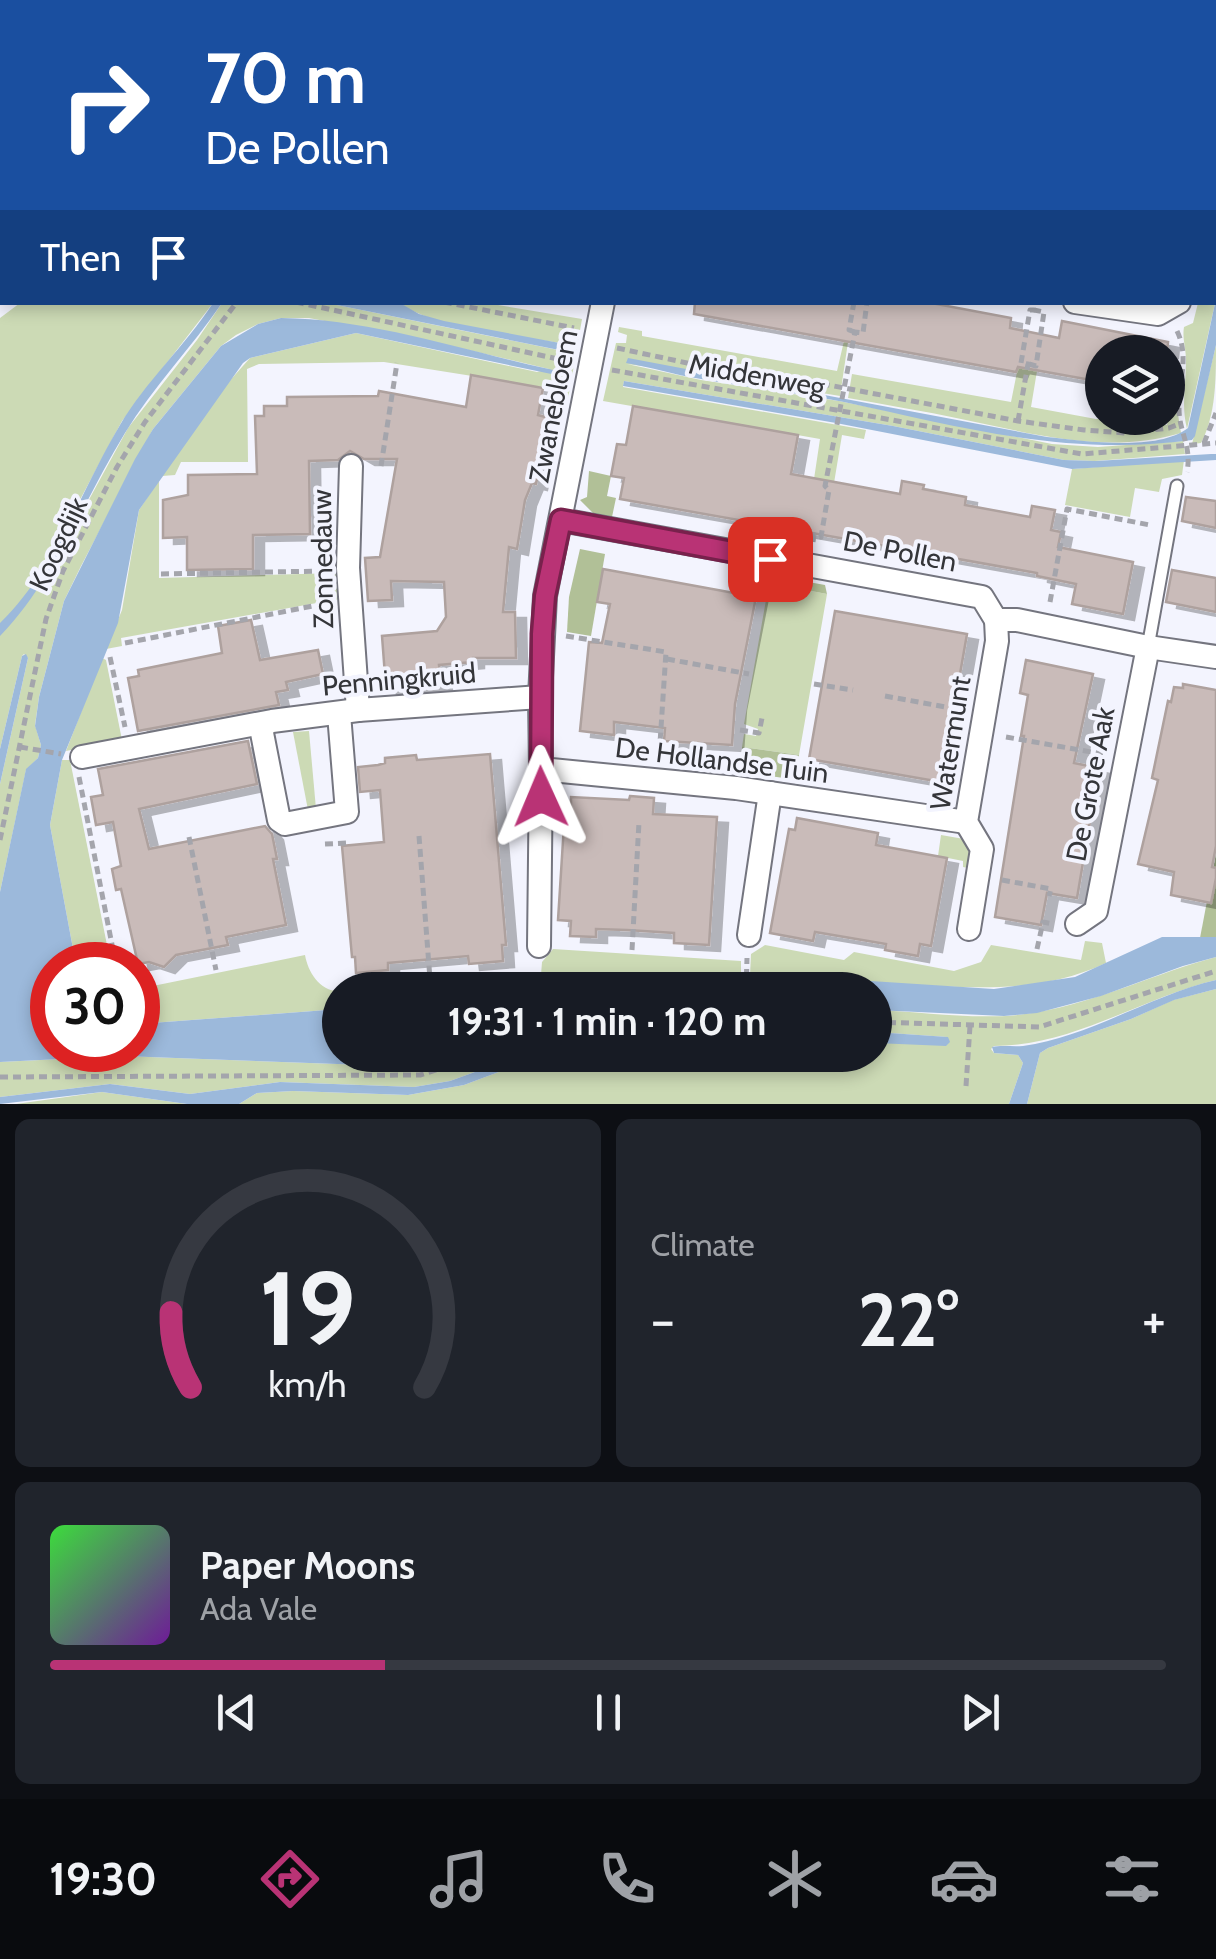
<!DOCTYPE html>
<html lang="en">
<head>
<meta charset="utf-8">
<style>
  body { margin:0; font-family:Cabin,sans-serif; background:#20242c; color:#f1f3f6; height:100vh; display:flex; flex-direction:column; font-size:38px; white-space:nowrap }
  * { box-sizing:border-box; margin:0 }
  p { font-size:32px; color:#9ea1a6 }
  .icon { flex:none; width:55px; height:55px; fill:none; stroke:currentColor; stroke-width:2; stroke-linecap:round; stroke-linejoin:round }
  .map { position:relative; height:1104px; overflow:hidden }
  .panel { display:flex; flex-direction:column; gap:15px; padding:15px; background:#0d0f14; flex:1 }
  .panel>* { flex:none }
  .banner { position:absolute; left:0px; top:0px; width:1218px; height:305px; box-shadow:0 5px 15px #0003; background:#1a4fa0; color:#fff; overflow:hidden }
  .controls { position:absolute; left:1085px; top:335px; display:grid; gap:20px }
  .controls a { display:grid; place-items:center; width:100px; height:100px; border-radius:50%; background:#171b24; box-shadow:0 5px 15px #0003; font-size:50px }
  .speed { position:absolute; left:30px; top:942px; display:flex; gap:20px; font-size:50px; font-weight:700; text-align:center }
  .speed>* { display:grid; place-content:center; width:130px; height:130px; border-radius:50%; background:#171b24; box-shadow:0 5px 15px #0003; line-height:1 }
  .speed .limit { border:15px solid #d22; background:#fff; color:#111 }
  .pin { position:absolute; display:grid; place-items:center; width:85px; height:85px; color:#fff; margin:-42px; border-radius:20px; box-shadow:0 5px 15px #0006 }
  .me { position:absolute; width:110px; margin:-55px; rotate:359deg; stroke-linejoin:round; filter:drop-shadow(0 0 8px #0008) }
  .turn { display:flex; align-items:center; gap:35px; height:210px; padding:0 40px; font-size:45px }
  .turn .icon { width:130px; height:130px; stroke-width:2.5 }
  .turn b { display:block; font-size:70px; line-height:85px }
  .then { display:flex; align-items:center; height:95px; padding:0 40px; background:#0003; gap:20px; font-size:38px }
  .big { font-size:75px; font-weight:700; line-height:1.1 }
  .panel .widget { flex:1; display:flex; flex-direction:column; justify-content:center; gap:15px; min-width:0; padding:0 35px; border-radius:15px; background:#20242c }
  .panel .dial { align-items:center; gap:0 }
  .dial svg { height:260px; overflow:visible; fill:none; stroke:#363941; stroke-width:7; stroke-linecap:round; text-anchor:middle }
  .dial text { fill:#f1f3f6; stroke:none }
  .song { display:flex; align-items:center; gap:30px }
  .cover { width:120px; height:120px; border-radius:15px; background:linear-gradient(135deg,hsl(120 70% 55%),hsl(280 70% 35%)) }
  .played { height:10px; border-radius:5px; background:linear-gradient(90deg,#b93375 30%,#363941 30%) }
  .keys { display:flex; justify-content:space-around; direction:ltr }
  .heat { display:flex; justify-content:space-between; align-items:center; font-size:55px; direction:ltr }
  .panel .tiles { flex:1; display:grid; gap:15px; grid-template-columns:1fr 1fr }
  .widget:last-child { grid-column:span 2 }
  .trip { position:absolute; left:322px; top:972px; width:570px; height:100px; border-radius:50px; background:#171b24; box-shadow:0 5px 15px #0003; font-weight:700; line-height:100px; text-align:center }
  .menu { display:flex; height:160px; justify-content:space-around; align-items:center; background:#090b0e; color:#9ea1a6 }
  .menu .icon { width:70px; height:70px }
  .menu .active { color:#b93375 }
  .menu b { font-size:45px; color:#f1f3f6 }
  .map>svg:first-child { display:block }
  .green { fill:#ccdab5 }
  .forest { fill:#b1c097 }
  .water { fill:#9cb9db }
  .building { fill:#c9bbb9; stroke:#aea19e; stroke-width:2.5; filter:url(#shadow) }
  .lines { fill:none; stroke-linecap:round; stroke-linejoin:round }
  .lane-casing { stroke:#74757f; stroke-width:15 }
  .street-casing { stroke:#74757f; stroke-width:26 }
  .secondary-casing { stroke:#74757f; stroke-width:34 }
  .path { stroke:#a4a5ac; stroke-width:5; stroke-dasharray:8 5; stroke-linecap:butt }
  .lane { stroke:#fff; stroke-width:11 }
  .street { stroke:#fff; stroke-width:22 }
  .secondary { stroke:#fff; stroke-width:30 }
  .route-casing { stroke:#78214c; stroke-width:25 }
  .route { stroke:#b93375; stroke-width:18 }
  .labels { text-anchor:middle; stroke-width:8; stroke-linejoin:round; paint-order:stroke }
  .street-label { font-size:28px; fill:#343539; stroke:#f3f4fe }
</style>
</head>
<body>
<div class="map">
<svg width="1216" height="1104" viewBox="0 0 1216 1104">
  <defs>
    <filter id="shadow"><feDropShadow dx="11" dy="6" stdDeviation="0" flood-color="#0004"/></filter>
  </defs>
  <rect width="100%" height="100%" fill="#f3f4fe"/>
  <g class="green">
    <path d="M0,0H117L2,2L0,156Z"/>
    <path d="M1216,189V299L1187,429C1181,405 1186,385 1186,361C1186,348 1182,338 1184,327L1193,323L1198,303L1215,302Z"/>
    <path d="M20,303H213L122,421L67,524L32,581L55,562L128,428L197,340L222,303H327L563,351L564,344C520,336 434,329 400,303H486L582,319L568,399L554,396V389L384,362L259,364L247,369L248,462H181L175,475L162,476L226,385L250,358L356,333L537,372L549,369L434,342L309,318H281L258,324L236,335L221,346L153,429L81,566L64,601L39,697L35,725L41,745L38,758L26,770L0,892V784L28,658L24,654L22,656L0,749V318Z"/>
    <path d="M619,327L642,331V336L837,371L844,341L848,342L840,396C769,384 698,373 627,364L701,380L839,401L1052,444L1098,447L1183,441L1185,454L1095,461L1064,460L893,426L624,381L623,387L866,430L864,439L842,435L834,483L814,479L820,439L603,401L616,343H626L627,335L618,332Z"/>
    <path d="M1216,345C1216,378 1216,415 1201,443L1192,444Z"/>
    <path d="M1018,367L1037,371L1031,407L1096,419L1121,418L1167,425L1171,403L1176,402L1181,433C1108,455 1033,434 961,419C924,411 886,405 848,398L852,374L1011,402Z"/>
    <path d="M1184,460L1182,475L1162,479L1159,492L1135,488L1130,517L1065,505L1072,469Z"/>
    <path d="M159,480V578L339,573V599L121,638L122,646L106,649L122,610L139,510Z"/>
    <path d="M769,583L827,594L799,755L742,747L744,734L756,736L758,729L744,724Z"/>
    <path d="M102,658L106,660L122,740L66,751Z"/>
    <path d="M309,731L316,809L308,810L293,732Z"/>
    <path d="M62,760H70L111,965H76L50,825Z"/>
    <path d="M941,835L964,839L974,848L973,869L963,867V861L938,856Z"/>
    <path d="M1085,941L1102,943L1106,963C1040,994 973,988 902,984C861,982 819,980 778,975L750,976L751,954L765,945L844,960L854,952L954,971L981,962L991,945L1081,960Z"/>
    <path d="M553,949L741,961V976L593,990H547L540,988L542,962Z"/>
    <path d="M305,955C308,972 320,992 340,991V1009L138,1024V989Z"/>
    <path d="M1216,957V980C1141,998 1073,1046 994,1046L991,1049L994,1053L1018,1055L1023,1063L1009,1104H239L257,1093L293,1091L408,1095L464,1085L544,1055H875V1037H947L875,1032V1010C928,1012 986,1022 1038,1012C1100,1001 1156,973 1216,957Z"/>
    <path d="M524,975L531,990H353Z"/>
    <path d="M1216,989V1104H1027L1040,1053L1048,1048L1131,1019L1173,1000Z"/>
    <path d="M453,1055H522L450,1081L414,1087L280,1082L190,1094L110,1084L0,1097V1062L122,1056L392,1066L420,1064Z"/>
    <path d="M102,1092L187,1104H16Z"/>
  </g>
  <g class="forest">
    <path d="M589,471L611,476L607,496L616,498L612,517L594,514L580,500L587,497Z"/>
    <path d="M580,549L605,554L591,636L567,632L569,597Z"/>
    <path d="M781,577L825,585L827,594L769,583Z"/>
    <path d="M742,747L799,755L795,776L790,779L744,772Z"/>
    <path d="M1216,854V937L1200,938Z"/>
  </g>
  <g class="water">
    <path d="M1216,299V345L1195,436L1192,440C1068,457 965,428 844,402C797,392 748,388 701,379C675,375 651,367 626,363L628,358L1047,437C1084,441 1157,452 1188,428Z"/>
    <path d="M213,303H222C192,347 153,387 125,433C83,501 56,578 0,636V623C55,570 81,490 120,425C146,381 185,346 213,303Z"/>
    <path d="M327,303H400L419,314L444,321L565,344L564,351Z"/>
    <path d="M281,318C371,319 462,350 549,369L560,372L561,376L356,333L250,358L243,363L139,510L118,623L62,760L50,825L76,965H52V1050H138V1024L340,1009V1055H453L420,1064L392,1066L122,1056L0,1062V892L26,769L38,758L41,745L35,726L39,697L64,601L135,459L153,429L221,346L258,324Z"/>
    <path d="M624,381L893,426L1064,460L1096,461L1211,454H1216V460L1072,469L836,423L623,386Z"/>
    <path d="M26,654L28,658L0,784V749L22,656Z"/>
    <path d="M1162,937H1216V957L1183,966L1101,996L1037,1013L1004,1016L875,1010V990H593L778,975L994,989L1075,977Z"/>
    <path d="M1216,980V989L1174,1000L1131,1019L1048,1048L1040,1053L1027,1104H1009L1023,1063L1018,1055L994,1053L992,1047C1002,1045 1013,1047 1023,1046C1089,1037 1151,995 1216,980Z"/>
    <path d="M875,1032L948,1037L950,1042L946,1046L875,1043Z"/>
    <path d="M522,1055H544L464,1085L408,1095L293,1091L257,1093L239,1104H187L102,1092L0,1104V1097L110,1084L190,1094L280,1082L414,1087L450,1081Z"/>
  </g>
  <g class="building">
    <path d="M695,302H926L1011,318L1010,328L1059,338L1062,321L1168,342L1167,352H1102V382L1018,367L1016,372L694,314Z"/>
    <path d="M471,375L543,388L538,415L549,418L536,484L532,483L525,500L517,549L509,547L503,612H515L516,658H473V662L439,665L441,685L386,689L382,636L437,631L446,617L444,582L391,581L392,600L368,601L365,558L380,557L397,459H364L350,451L338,460L309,461L310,534L253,535V569L187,570V537L163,538V500L188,495V475L257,474L255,416H264V406H287V397L378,396L379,391L466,407Z"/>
    <path d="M633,406L798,435L791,474L900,494L902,481L924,485L923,489L966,497L965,505L1030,517L1032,506L1055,510L1051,530L1061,532L1058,547L1133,562L1123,614L1072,604L1076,584L1037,576V573L620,499L624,478L611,476L617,444L626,445Z"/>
    <path d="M1186,497L1216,501V528L1182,521Z"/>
    <path d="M603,569L756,597L735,704L732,745L664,741L665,728L614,722V735L580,731L589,642L602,643L610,604L597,602Z"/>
    <path d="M1172,570L1216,578V612L1166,602Z"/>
    <path d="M835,611L967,634L941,782L809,759Z"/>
    <path d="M251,620L260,660L318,650L323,674L286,682L288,690L276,692L279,705L138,731L128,678L139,676L138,670L222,653L218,626Z"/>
    <path d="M1026,660L1093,674L1074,763L1099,768L1077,898L1047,893L1041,925L995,917L1024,736H1021L1028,695L1020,693Z"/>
    <path d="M1183,684L1216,690V846L1212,867L1216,868V878L1211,903L1171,895L1174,872L1138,864L1158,780L1152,778L1168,701L1171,702L1174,687L1183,688Z"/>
    <path d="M248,741L257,784L139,809L149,849L265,826L272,834L277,859H273L286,925L226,937L228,945L176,955L164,967L149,962L138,964L121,889L116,890L112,869L121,866L113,822L96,825L91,797L103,795L98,769Z"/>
    <path d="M490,754L506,945H502L503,961L469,964L468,956L388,963V970L356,973L355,957H352L342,846L384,842L380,790L360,792L358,767L378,765L385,763V758L416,755L417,760Z"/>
    <path d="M630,796L654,798L653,814L717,817L709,945L674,943V933L627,930L596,929V937L570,936L571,921L558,920L565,809H571V797L629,800Z"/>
    <path d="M797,818L878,833L876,845L947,858L931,946L920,944L918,956L885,950L886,944L815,932L813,941L770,933L789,829L795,830Z"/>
  </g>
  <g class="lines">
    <defs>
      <path id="lane" d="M1148,647L1177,486"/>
      <g id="street">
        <path d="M895,0L898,2"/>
        <path d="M678,2L680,0"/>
        <path d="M1215,87H1216"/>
        <path d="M1215,154L1216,150"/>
        <path d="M603,302L545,596L540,697L541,769L736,788L966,822"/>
        <path d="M1075,302L1158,314L1179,302"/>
        <path d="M351,466L348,568L358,710"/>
        <path d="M561,520L982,597L996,620H1017L1148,647L1216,657"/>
        <path d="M264,723L262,733L279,820L285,824L347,812L339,714"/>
        <path d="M82,757L272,721L358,710L540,697"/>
        <path d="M1077,924L1096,911L1148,647"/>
        <path d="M969,929L982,849L966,822L997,641L996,620"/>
        <path d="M749,935L770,793"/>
        <path d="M539,946L541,769"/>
      </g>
      <g id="secondary">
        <path d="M138,2L140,0"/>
        <path d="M0,194L2,191"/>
      </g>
    </defs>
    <use href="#lane" class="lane-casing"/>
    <use href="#street" class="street-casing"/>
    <use href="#secondary" class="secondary-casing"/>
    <g class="path">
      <path d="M562,0L568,2"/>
      <path d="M429,2L431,0"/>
      <path d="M499,2L500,0"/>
      <path d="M826,2L828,0"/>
      <path d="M936,2V0"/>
      <path d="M296,302L567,361"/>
      <path d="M444,302L574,328"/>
      <path d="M854,302L849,330L855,332"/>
      <path d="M1177,331C1190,358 1178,381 1179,409C1179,432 1192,446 1187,472"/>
      <path d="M617,348L720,370L781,376L1018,421L1084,430L1126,433L1169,428L1182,423"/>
      <path d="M1029,364L1036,366L1044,312L1034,310"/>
      <path d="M612,370L1082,454L1216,443"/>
      <path d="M1018,421L1028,364L1021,363L1030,310H1034L1035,302"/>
      <path d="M1204,443L1216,413"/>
      <path d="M381,466L397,363"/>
      <path d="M813,542L814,535L821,537L829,490L825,486L855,332L863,333L867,302"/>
      <path d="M161,574L325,571"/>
      <path d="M1050,602L1067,509L1150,525"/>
      <path d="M566,636L666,652L659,758"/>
      <path d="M125,643L328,603"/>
      <path d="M110,657L125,727"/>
      <path d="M667,659L749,674"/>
      <path d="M814,684L853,690"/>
      <path d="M885,696L962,710"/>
      <path d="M740,730L759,733L762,718"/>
      <path d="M1006,737L1103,754"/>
      <path d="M20,747L61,754"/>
      <path d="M79,777L116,965"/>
      <path d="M419,836L430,979"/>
      <path d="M189,837L216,970"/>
      <path d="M0,840L46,619L63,571L117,467L145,422L237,302"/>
      <path d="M325,844L347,843"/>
      <path d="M1002,880L1051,889L1049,896"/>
      <path d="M1037,949L1043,922L1053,924"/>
      <path d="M632,950L639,822"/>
      <path d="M746,990L747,958"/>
      <path d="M875,1022L1039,1027L1216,971"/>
      <path d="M0,1077L420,1075L483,1055"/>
      <path d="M966,1086L970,1026"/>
    </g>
    <use href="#lane" class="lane"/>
    <use href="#street" class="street"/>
    <use href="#secondary" class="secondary"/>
  </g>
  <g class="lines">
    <defs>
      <path id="route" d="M541,797L542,634L545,596L561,520L770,559"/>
    </defs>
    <use href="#route" class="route-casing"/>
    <use href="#route" class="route"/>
  </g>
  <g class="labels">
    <g class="street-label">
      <text transform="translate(757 375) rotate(10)" y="10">Middenweg</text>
      <text transform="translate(553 406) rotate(-79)" y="10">Zwanebloem</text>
      <text transform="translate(58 544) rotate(-65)" y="10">Koogdijk</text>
      <text transform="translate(900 551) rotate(11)" y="10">De Pollen</text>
      <text transform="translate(322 559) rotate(-91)" y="10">Zonnedauw</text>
      <text transform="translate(399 679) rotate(-5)" y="10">Penningkruid</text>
      <text transform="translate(950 743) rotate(-81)" y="10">Watermunt</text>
      <text transform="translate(722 760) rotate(7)" y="10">De Hollandse Tuin</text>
      <text transform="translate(1090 784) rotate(-79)" y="10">De Grote Aak</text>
    </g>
  </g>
</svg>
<div class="controls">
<a><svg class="icon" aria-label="layers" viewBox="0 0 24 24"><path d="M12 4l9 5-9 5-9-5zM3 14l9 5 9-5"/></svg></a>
</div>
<div class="speed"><div class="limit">30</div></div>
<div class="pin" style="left:770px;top:559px;background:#d93025"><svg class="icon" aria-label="arrive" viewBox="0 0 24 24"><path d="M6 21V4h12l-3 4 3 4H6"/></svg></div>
<svg class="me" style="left:541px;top:797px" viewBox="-20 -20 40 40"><path d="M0-17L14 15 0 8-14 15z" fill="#b93375" stroke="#fff" stroke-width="4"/></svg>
<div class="trip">19:31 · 1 min · 120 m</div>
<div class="banner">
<div class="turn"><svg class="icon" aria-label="right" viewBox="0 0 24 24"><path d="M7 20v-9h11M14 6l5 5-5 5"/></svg><div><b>70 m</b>De Pollen</div></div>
<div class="then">Then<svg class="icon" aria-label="arrive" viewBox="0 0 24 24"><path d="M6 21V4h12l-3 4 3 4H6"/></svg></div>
</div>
</div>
<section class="panel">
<div class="tiles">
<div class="widget dial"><svg viewBox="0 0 100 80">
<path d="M14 69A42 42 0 1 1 86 69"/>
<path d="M14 69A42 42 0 0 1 8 46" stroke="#b93375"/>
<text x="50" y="56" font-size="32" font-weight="700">19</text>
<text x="50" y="72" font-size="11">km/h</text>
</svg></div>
<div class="widget"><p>Climate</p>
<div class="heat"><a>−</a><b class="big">22°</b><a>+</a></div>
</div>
<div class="widget">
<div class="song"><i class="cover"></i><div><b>Paper Moons</b><p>Ada Vale</p></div></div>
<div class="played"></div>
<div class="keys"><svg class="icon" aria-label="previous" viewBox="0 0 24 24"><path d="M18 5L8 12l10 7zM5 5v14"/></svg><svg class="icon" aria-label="pause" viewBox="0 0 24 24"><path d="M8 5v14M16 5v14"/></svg><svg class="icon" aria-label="next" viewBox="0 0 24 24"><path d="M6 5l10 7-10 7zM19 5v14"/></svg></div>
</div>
</div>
</section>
<nav class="menu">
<b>19:30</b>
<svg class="icon active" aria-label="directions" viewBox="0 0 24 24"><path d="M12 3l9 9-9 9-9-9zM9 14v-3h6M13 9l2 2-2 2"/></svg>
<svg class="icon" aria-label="music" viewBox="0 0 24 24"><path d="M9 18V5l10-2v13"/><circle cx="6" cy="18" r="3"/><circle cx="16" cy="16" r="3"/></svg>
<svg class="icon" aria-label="phone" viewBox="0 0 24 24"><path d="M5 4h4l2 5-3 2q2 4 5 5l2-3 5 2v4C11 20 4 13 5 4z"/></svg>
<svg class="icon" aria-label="climate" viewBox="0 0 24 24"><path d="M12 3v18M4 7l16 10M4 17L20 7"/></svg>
<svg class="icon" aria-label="car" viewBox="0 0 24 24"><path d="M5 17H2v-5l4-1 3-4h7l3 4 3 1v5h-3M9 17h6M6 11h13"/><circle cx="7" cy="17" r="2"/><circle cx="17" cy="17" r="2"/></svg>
<svg class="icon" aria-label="filters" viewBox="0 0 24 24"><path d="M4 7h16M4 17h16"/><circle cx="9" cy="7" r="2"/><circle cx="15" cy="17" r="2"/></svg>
</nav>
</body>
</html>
